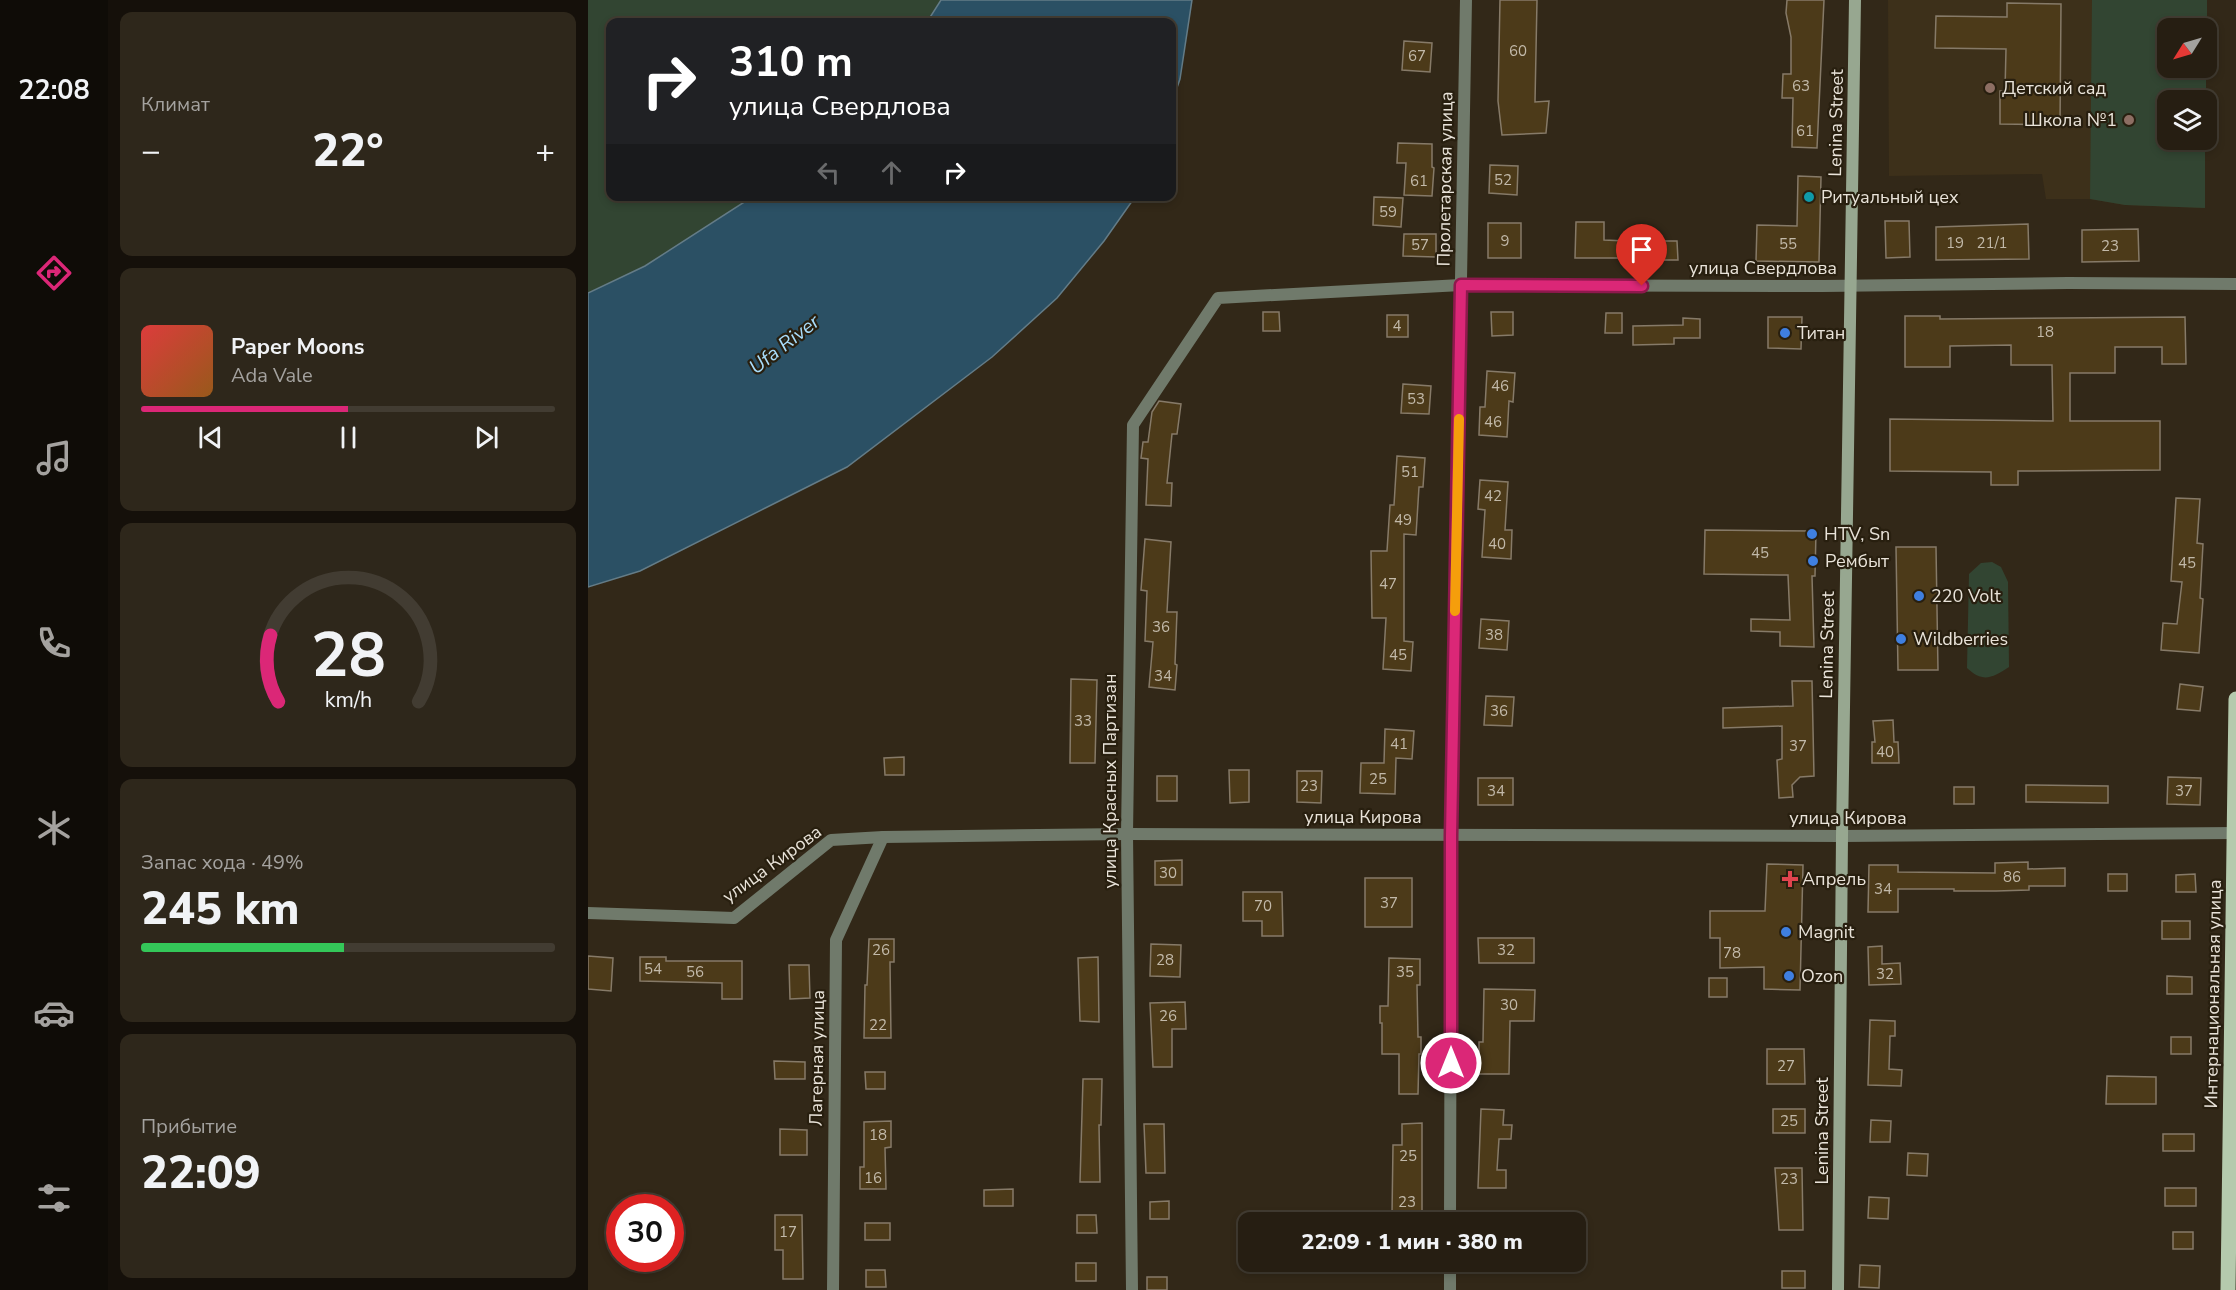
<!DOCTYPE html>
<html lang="ru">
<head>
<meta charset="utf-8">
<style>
  body { margin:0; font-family:"Nunito Sans",sans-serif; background:#2e271b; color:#f1f3f6; height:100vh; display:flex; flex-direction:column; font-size:22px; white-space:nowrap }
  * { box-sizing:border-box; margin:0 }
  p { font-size:20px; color:#a4a29f }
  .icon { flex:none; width:33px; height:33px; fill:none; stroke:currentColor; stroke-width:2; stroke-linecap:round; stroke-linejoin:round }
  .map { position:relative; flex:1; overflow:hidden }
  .details { display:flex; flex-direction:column; gap:12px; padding:12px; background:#15100a; width:480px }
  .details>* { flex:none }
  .hud { position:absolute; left:18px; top:18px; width:570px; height:183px; border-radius:12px; box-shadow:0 3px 9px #0003,0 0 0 2px #423c32; background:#202124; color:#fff; overflow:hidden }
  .needle { width:39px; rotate:233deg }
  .tools { position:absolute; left:1569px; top:18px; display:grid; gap:12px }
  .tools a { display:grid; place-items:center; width:60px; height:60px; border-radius:12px; background:#261e12; box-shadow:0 3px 9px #0003,0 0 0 2px #423c32; font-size:30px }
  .speed { position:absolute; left:18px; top:1194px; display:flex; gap:12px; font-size:30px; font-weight:700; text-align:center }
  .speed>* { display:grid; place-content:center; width:78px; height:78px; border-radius:50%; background:#261e12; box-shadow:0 3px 9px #0003,0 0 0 2px #423c32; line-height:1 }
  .speed .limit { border:9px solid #d22; background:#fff; color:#111 }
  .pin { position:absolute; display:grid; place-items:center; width:51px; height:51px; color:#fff; margin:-62px -26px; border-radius:50% 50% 50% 0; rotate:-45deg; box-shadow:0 0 6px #0007 }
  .pin .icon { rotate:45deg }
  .me { position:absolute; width:66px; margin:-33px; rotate:0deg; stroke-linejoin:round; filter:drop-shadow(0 0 4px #0008) }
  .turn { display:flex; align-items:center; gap:21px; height:126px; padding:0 24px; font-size:27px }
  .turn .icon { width:78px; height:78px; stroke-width:2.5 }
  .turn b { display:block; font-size:42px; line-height:51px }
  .lanes { display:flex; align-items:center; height:57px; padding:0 24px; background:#0003; justify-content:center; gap:30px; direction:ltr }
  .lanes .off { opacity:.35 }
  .big { font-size:45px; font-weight:800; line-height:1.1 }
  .details .tile { flex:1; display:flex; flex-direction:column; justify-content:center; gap:9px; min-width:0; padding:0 21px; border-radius:12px; background:#2e271b }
  .details .dial { align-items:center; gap:0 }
  .dial svg { height:156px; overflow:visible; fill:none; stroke:#423c32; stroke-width:7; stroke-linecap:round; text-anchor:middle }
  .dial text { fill:#f1f3f6; stroke:none }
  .song { display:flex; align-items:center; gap:18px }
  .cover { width:72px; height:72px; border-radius:9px; background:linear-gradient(135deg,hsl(0 70% 55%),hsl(30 70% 35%)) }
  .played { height:6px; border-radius:3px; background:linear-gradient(90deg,#db2777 50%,#423c32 50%) }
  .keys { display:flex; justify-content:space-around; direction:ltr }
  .heat { display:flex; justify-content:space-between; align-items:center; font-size:33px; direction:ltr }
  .charge { height:9px; border-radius:4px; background:linear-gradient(90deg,#34c759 49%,#423c32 0) }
  .trip { position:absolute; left:650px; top:1212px; width:348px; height:60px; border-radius:12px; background:#261e12; box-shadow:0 3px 9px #0003,0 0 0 2px #423c32; font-weight:800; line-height:60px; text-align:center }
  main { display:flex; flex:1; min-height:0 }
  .tabs { display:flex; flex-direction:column; width:108px; justify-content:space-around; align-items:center; background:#0f0c07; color:#a4a29f }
  .tabs .icon { width:42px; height:42px }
  .tabs .current { color:#db2777 }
  .tabs b { font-size:27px; color:#f1f3f6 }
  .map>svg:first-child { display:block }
  .built { fill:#3d301a }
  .green { fill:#324532 }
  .water { fill:#2b5064; stroke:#647c87; stroke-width:1.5 }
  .building { fill:#4c3a19; stroke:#867a68; stroke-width:1.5 }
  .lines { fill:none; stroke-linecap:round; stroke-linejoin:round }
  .minor { stroke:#707a6b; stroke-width:12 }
  .tertiary { stroke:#707a6b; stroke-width:12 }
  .secondary { stroke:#97a790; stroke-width:12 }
  .primary { stroke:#b5caad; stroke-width:15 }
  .route-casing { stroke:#8e194d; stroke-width:15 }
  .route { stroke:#db2777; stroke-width:10 }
  .slow { stroke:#f59e0b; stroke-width:10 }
  .education-dot { fill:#8d6e63; stroke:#281f0f; stroke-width:2 }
  .culture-dot { fill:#0f9aa8; stroke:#281f0f; stroke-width:2 }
  .shop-dot { fill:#3f7fe0; stroke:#281f0f; stroke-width:2 }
  .health-dot { fill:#e0444e; stroke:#281f0f; stroke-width:2 }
  .labels { text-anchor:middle; stroke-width:4.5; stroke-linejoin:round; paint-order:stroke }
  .number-label { font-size:15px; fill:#c2b9a9 }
  .poi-label { font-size:18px; fill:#e9e3d9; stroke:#281f0f; text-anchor:start }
  .street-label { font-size:18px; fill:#e9e3d9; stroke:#281f0f }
  .water-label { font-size:20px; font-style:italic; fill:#a8dcfa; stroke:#281f0f }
</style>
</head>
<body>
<main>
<nav class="tabs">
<b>22:08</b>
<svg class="icon current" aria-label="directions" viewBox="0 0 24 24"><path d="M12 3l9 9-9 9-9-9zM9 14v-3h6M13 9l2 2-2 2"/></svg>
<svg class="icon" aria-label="music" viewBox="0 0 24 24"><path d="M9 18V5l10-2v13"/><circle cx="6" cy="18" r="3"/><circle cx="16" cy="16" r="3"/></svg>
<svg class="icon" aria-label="phone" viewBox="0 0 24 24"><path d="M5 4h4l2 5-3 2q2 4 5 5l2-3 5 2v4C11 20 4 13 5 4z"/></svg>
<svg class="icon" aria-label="climate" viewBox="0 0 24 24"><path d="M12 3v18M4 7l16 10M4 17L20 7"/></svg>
<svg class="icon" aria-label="car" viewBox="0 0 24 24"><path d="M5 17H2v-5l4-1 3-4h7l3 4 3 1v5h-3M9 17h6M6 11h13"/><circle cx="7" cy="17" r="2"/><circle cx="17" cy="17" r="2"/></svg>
<svg class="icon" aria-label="filters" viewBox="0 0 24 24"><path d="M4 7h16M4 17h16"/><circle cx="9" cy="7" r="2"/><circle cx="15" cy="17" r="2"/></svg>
</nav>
<section class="details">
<div class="tile"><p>Климат</p>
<div class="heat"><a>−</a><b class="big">22°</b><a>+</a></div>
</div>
<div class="tile">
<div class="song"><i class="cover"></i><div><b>Paper Moons</b><p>Ada Vale</p></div></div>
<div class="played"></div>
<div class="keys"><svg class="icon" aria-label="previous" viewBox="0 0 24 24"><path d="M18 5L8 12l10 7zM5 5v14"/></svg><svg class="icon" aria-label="pause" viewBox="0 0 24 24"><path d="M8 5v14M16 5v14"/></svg><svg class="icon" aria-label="next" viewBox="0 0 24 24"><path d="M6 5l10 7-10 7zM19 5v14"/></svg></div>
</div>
<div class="tile dial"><svg viewBox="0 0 100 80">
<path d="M14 69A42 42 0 1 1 86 69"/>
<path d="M14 69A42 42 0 0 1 10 35" stroke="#db2777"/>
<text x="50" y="56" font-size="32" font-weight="700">28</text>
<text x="50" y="72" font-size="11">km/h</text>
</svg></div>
<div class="tile"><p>Запас хода · 49%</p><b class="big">245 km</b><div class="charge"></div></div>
<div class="tile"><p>Прибытие</p><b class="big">22:09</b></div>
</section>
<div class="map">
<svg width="1648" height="1290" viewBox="0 0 1648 1290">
  <rect width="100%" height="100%" fill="#322818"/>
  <path class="built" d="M1300,0H1619V56L1618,28H1580V68H1618V100H1580V140H1617V208L1537,205L1502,199H1458L1454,174L1301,176Z"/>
  <g class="green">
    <path d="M0,0H353L339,22H22V196L164,197L57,266L0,293Z"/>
    <path d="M1504,0H1619V56L1618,28H1580V68H1618V100H1580V140H1617V208L1537,205L1502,199Z"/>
    <path d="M1404,562L1413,567L1420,582L1421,667C1404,678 1395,683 1379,668L1381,574L1393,563Z"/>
  </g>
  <g class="water">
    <path d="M353,0H604L592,79L584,102V22H339Z"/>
    <path d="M164,197H547L516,241L469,298L404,357L259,467L52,571L0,587V293L57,266Z"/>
  </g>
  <g class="building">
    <path d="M912,0H949L947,102L961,101L958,133L914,135L910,101Z"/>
    <path d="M1199,0H1236L1229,148L1204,147L1205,98H1194L1195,74H1203V37L1198,13Z"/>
    <path d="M1419,3L1473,4L1472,125L1412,124V91H1417L1418,49L1347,48L1348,16L1419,17Z"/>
    <path d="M816,41L844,43L842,72L814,70Z"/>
    <path d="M810,143L844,144V167L846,168L844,196L816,195L818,163H809Z"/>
    <path d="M902,165L930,166L929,195L901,193Z"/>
    <path d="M1210,176L1233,177L1231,262L1168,261L1169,225L1209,226Z"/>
    <path d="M786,197L815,198L813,227L785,225Z"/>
    <path d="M1297,221H1321L1322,257L1298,258Z"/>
    <path d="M988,222H1016V240L1038,241V258H987Z"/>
    <rect x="900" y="223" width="33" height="35"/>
    <path d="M1440,224L1441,259L1348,260V227Z"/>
    <path d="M1550,229L1551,261L1494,262V230Z"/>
    <path d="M816,234H848V257L815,256Z"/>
    <path d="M1073,241H1089L1090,260H1073Z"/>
    <path d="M675,312H691L692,331H675Z"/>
    <path d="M903,312H925V335L904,336Z"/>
    <path d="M1018,313H1034V333H1017Z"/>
    <rect x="799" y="315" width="21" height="22"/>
    <path d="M1317,316H1352V319L1597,317L1598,364H1574V347H1527V373H1482V421H1572V470L1430,471V485H1403V472L1302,471V419L1465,421L1464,365H1423V345L1362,346V367H1317Z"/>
    <path d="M1180,317H1214L1213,349L1180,348Z"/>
    <path d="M1095,318L1112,319V338H1086V344L1045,345V326L1095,325Z"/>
    <path d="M899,371L927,373L925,402L921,401L919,437L891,435L892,407H897Z"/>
    <path d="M815,384L843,386L841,414L813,413Z"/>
    <path d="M571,401L593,404L589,434H584L579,483H584L583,506L558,505L560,459L553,458L555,442H560L564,412Z"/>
    <path d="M809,456L837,458L835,487H831L828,535L816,534V641L825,642L823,671L795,669L798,618H784L783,551H799L802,505H806Z"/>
    <path d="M892,480L920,482L917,530H924L923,559L894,557L897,510L890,509Z"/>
    <path d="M1588,498L1612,499L1609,543L1615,544L1612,598L1615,599L1611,653L1573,650L1575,623L1589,624L1594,582L1583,581Z"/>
    <path d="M1117,530L1228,531L1227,576H1224L1226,647L1192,646V632L1163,631V619L1202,620L1200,575L1116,574Z"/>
    <path d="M557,539L583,542L579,612H589L587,664L589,665L587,690L561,687L565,642L557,641L559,591L553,590Z"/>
    <path d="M1308,547H1348L1350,670H1310Z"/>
    <path d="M893,619L921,621L919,650L891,648Z"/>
    <path d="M483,679L509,680L507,763H482Z"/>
    <path d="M1204,681H1224L1226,776L1212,777L1204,785L1205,797L1191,798L1189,760L1194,759V726L1135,728V708L1205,706Z"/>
    <path d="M1592,684L1615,687L1612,711L1589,709Z"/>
    <path d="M898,696L926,697L924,726L896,725Z"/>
    <path d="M1305,720L1306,742H1310L1311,763H1284V742H1287L1285,721Z"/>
    <path d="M797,729L826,731L824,759L808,758L807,794L772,793L773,763H796Z"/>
    <path d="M316,757V775H297L296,758Z"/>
    <path d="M641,770H661V802L642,803Z"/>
    <path d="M709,771H734L733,803L709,802Z"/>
    <rect x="569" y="776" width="20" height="25"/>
    <path d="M1580,777L1613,778L1612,805L1579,804Z"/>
    <rect x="890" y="778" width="35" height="27"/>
    <path d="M1438,785L1520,786V803L1438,802Z"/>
    <rect x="1366" y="787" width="20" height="17"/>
    <path d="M594,860V885H567V861Z"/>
    <path d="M1440,862V869L1477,868V886H1441V890L1408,891H1366V889H1310V912H1280L1281,865H1310V872L1407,873V863Z"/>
    <path d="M1179,864L1215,865L1212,990L1176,989V967L1132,968V938H1122V911H1177Z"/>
    <rect x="1520" y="874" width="19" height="17"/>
    <path d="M1607,874L1608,892H1588V875Z"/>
    <rect x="777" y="878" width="47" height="49"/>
    <path d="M655,892H694L695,936H674V921H655Z"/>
    <rect x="1574" y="921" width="28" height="18"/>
    <path d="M890,938H946V963H891Z"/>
    <path d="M281,939H306V962H302L303,1038H276L277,985H279Z"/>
    <path d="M563,944L593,945L592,977L562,976Z"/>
    <path d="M1294,946V964L1312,963L1313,984L1281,985L1280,947Z"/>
    <path d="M0,956L25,958L23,991L0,989Z"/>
    <path d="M52,957H78V961H154V999H134V983L52,981Z"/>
    <path d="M510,957L511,1022L492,1021L490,958Z"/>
    <path d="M801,958L832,959V985H829L830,1037H833V1054H831L830,1094H811V1054H794V1023H792V1006H800Z"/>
    <path d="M201,965H221L222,998L202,999Z"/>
    <path d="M1579,976L1604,977V994H1579Z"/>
    <rect x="1121" y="978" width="18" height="19"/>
    <path d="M896,989L947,990L946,1021H922L921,1074H891V1042H895Z"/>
    <path d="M597,1002L598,1029H584V1067H565L562,1003Z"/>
    <path d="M1282,1020L1307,1021V1036H1302L1301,1069L1314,1070L1313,1086L1280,1085Z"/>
    <rect x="1583" y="1037" width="20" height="17"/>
    <path d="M1179,1049H1216L1217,1084H1179Z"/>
    <path d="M186,1061L217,1062V1079H187Z"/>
    <path d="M277,1072H297V1089H278Z"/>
    <path d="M1519,1076L1568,1077V1104H1518Z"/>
    <path d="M495,1079H514L513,1125H511L512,1182H492Z"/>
    <path d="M893,1109L916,1110L915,1125H924L923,1139H911L909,1170H918V1188H890Z"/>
    <rect x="1185" y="1109" width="32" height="24"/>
    <path d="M1283,1120L1303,1121L1302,1142H1282Z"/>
    <path d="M303,1121V1147L297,1148L298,1189H272V1167H276V1122Z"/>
    <path d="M834,1123V1215H804L805,1145H814V1124Z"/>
    <path d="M556,1124H576L577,1173H558Z"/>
    <path d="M192,1129L219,1130V1155H192Z"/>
    <rect x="1575" y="1134" width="31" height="17"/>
    <path d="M1320,1153L1340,1154L1339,1176L1319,1175Z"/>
    <path d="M1187,1168H1214L1215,1230H1191Z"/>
    <rect x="1577" y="1188" width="31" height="18"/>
    <path d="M425,1189V1206H396V1190Z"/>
    <path d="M1281,1197L1301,1198L1300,1219L1280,1218Z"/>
    <path d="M581,1201V1219H562V1202Z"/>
    <path d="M187,1215H214L215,1279H195V1250H187Z"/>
    <path d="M489,1215H508L509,1233H489Z"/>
    <rect x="277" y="1223" width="25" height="17"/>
    <rect x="1585" y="1232" width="20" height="17"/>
    <rect x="488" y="1263" width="20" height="18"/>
    <path d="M1272,1265L1292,1266L1291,1288L1271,1287Z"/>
    <path d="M278,1270H297L298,1287H278Z"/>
    <rect x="1194" y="1271" width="23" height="17"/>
    <rect x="559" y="1277" width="20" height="13"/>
  </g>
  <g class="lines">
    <g class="minor">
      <path d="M1254,836L1648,833"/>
      <path d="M862,1222L863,836L878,0"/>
      <path d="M245,1290L248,940L295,837"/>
      <path d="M544,1290L539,834L545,425L630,298L873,285L1235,286L1480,283L1648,284"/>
      <path d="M862,1290V1262"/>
    </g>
    <path class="tertiary" d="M0,913L146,918L243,840L295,837L539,834L1254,836"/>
    <path class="secondary" d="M1250,1290L1254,836L1267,0"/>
    <path class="primary" d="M1640,1290L1648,699"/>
  </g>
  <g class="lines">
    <defs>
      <path id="route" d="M863,1063V836L873,285L1054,286"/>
    </defs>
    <use href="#route" class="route-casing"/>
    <use href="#route" class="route"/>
    <path class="slow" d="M867,611L871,419"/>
  </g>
  <g class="education-dot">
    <circle cx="1402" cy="88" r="6"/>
    <circle cx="1541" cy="120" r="6"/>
  </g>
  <circle class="culture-dot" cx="1221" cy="197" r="6"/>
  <g class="shop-dot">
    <circle cx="1197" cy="333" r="6"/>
    <circle cx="1224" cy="534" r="6"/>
    <circle cx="1225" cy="561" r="6"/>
    <circle cx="1331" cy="596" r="6"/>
    <circle cx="1313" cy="639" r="6"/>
    <circle cx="1198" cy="932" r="6"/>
    <circle cx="1201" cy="976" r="6"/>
  </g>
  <path class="health-dot" d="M1199 870h6v6h6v6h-6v6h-6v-6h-6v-6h6z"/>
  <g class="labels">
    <g class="number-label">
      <text x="930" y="56">60</text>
      <text x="829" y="61">67</text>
      <text x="1213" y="91">63</text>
      <text x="1217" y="136">61</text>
      <text x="915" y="185">52</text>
      <text x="831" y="186">61</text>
      <text x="800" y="217">59</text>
      <text x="917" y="246">9</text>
      <text x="1367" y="248">19</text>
      <text x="1404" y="248">21/1</text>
      <text x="1200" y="249">55</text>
      <text x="832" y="250">57</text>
      <text x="1522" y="251">23</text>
      <text x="809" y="331">4</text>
      <text x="1457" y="337">18</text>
      <text x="912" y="391">46</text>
      <text x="828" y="404">53</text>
      <text x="905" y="427">46</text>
      <text x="822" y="477">51</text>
      <text x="905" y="501">42</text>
      <text x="815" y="525">49</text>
      <text x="909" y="549">40</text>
      <text x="1172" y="558">45</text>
      <text x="1599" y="568">45</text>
      <text x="800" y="589">47</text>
      <text x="573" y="632">36</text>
      <text x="906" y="640">38</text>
      <text x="810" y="660">45</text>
      <text x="575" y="681">34</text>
      <text x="911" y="716">36</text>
      <text x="495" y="726">33</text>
      <text x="811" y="749">41</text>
      <text x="1210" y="751">37</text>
      <text x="1297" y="757">40</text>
      <text x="790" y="784">25</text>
      <text x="721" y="791">23</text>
      <text x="908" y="796">34</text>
      <text x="1596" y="796">37</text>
      <text x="580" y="878">30</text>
      <text x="1424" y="882">86</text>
      <text x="1295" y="894">34</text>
      <text x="801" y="908">37</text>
      <text x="675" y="911">70</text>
      <text x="293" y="955">26</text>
      <text x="918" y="955">32</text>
      <text x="1144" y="958">78</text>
      <text x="577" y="965">28</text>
      <text x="65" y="974">54</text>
      <text x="107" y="977">56</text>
      <text x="817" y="977">35</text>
      <text x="1297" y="979">32</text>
      <text x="921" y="1010">30</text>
      <text x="580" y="1021">26</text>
      <text x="290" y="1030">22</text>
      <text x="1198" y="1071">27</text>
      <text x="1201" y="1126">25</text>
      <text x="290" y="1140">18</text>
      <text x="820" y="1161">25</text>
      <text x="285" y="1183">16</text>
      <text x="1201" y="1184">23</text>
      <text x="819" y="1207">23</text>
      <text x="200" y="1237">17</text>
    </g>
    <g class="poi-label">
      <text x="1414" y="94">Детский сад</text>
      <text x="1529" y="126" text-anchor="end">Школа №1</text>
      <text x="1233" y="203">Ритуальный цех</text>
      <text x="1209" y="339">Титан</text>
      <text x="1236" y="540">HTV, Sn</text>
      <text x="1237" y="567">Рембыт</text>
      <text x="1343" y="602">220 Volt</text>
      <text x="1325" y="645">Wildberries</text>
      <text x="1214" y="885">Апрель</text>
      <text x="1210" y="938">Magnit</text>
      <text x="1213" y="982">Ozon</text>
    </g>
    <g class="street-label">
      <text transform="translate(1248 123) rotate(-89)" y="6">Lenina Street</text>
      <text transform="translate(857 179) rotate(-89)" y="6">Пролетарская улица</text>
      <text x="1175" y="274">улица Свердлова</text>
      <text transform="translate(1239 645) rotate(-89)" y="6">Lenina Street</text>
      <text transform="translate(522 781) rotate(-90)" y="6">улица Красных Партизан</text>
      <text x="775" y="823">улица Кирова</text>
      <text x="1260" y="824">улица Кирова</text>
      <text transform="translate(184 864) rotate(-36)" y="6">улица Кирова</text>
      <text transform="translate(1625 994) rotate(-89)" y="6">Интернациональная улица</text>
      <text transform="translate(229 1058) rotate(-89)" y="6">Лагерная улица</text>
      <text transform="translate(1234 1131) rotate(-90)" y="6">Lenina Street</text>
    </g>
    <g class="water-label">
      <text transform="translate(196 344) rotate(-38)" y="7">Ufa River</text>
    </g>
  </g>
</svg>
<div class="tools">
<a><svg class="needle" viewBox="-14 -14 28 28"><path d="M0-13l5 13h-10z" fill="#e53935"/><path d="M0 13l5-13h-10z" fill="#a4a29f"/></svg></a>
<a><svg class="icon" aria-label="layers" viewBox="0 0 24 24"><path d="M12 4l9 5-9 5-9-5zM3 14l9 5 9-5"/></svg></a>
</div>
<div class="speed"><div class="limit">30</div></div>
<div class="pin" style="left:1054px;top:286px;background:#d93025"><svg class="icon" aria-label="arrive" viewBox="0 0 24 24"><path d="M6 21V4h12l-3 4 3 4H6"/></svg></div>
<svg class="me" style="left:863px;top:1063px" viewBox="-20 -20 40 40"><circle r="17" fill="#db2777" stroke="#fff" stroke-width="3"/><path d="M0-11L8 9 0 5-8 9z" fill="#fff"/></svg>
<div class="trip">22:09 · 1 мин · 380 m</div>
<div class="hud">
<div class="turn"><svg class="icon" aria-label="right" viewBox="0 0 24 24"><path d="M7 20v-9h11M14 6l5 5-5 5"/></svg><div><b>310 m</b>улица Свердлова</div></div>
<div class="lanes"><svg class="icon off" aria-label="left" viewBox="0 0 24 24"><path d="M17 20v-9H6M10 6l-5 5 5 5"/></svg><svg class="icon off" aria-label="ahead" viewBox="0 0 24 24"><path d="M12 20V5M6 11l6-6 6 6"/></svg><svg class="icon" aria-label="right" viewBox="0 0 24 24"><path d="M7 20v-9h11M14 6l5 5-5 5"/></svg></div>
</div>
</div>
</main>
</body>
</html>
